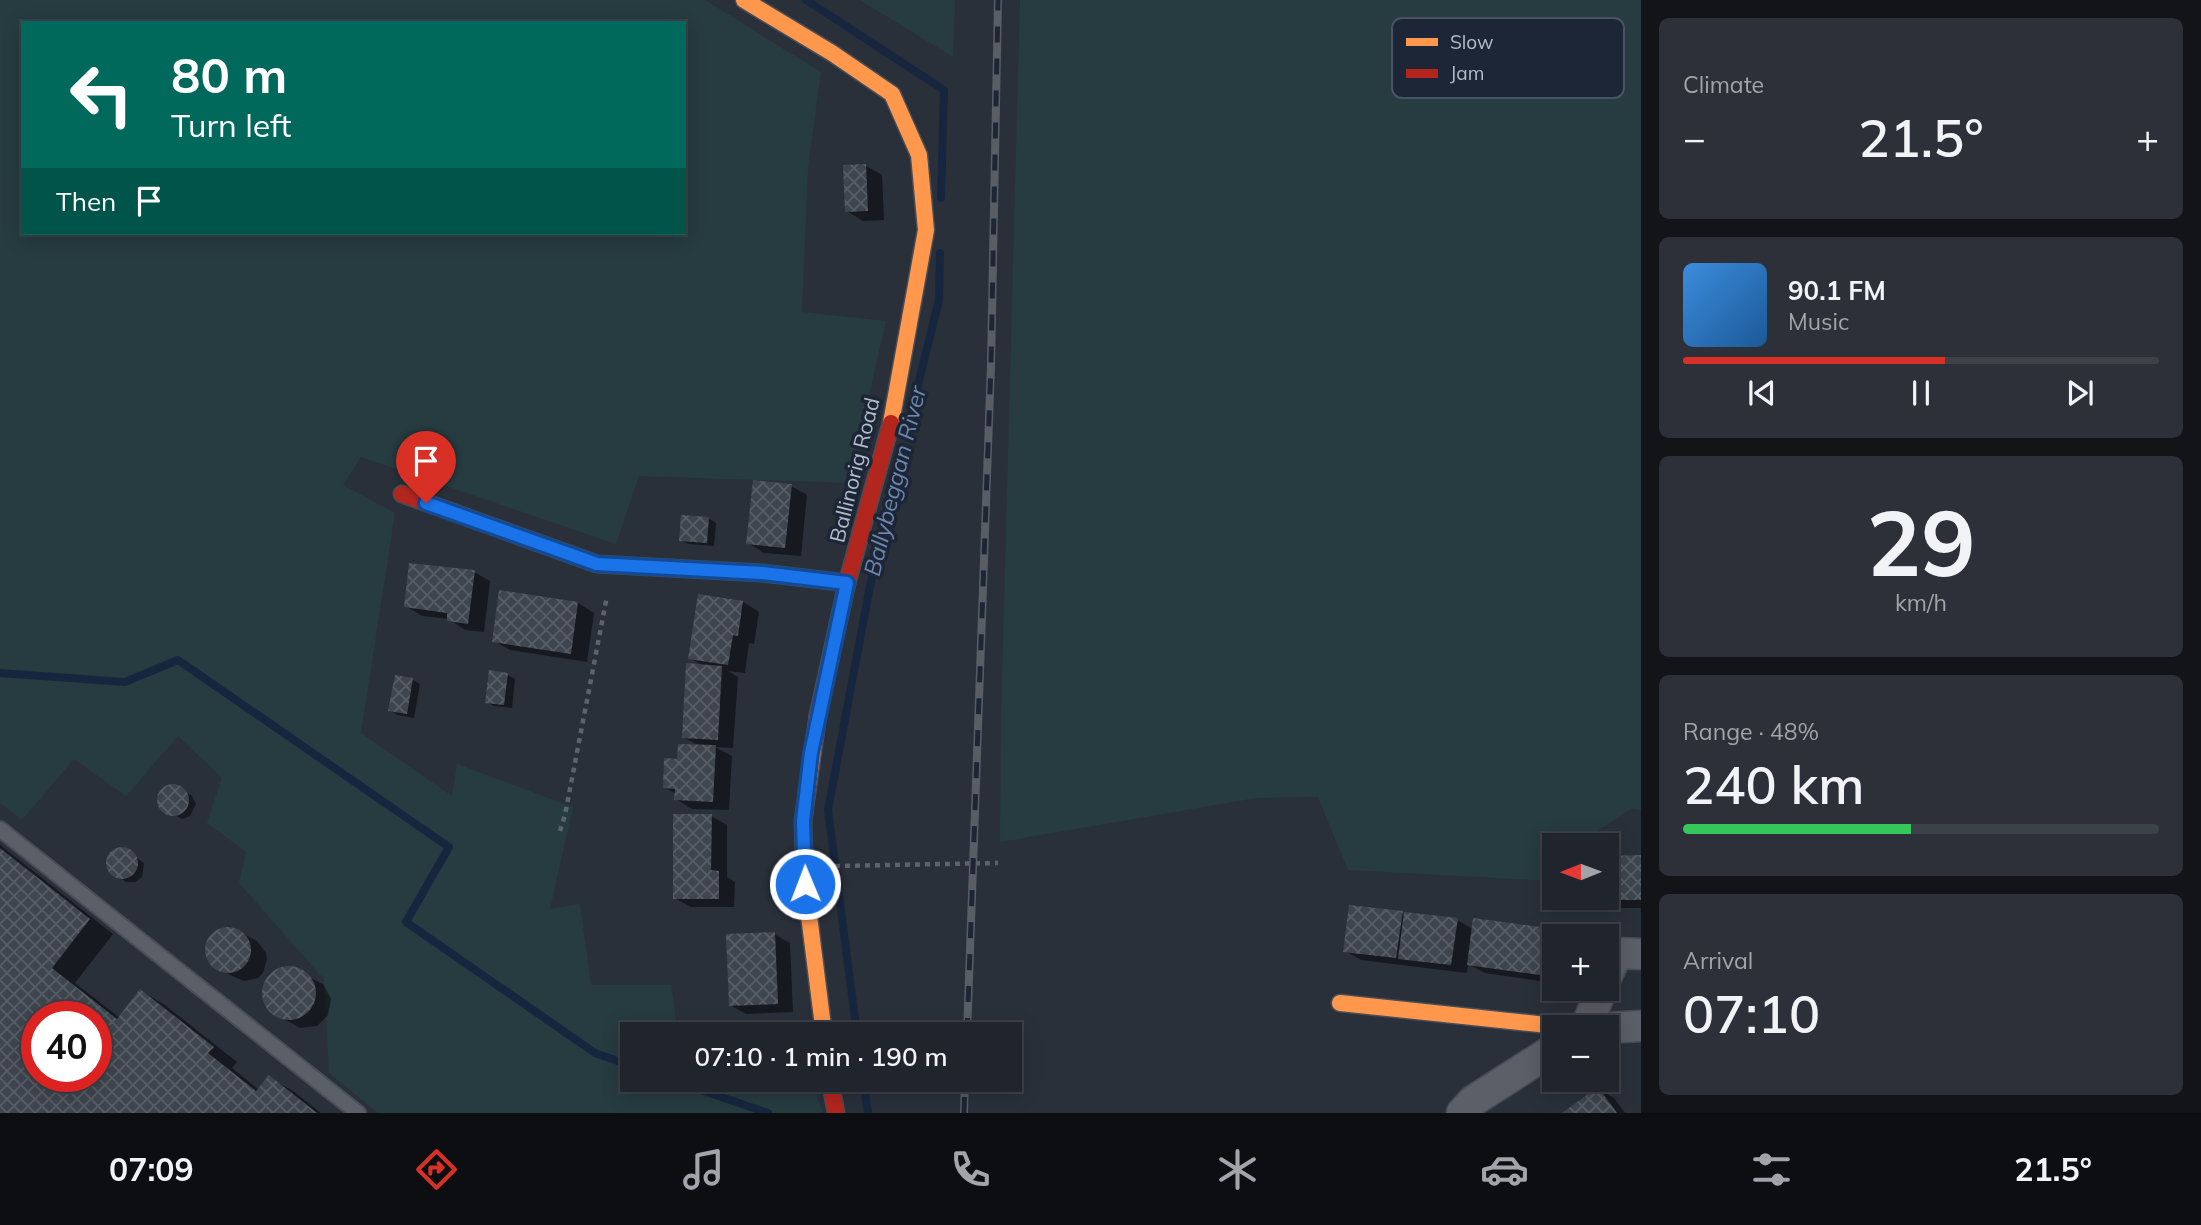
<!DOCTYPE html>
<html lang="en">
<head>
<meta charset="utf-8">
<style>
  body { margin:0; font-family:Mulish,sans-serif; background:#2d3038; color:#f1f3f6; height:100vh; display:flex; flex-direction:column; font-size:26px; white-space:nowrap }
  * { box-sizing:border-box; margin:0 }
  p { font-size:23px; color:#a2a4a9 }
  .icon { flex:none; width:38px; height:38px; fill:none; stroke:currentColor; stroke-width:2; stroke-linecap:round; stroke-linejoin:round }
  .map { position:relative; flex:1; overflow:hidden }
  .panel { display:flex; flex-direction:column; gap:18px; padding:18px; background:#121418; width:560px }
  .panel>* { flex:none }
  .hud { position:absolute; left:21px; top:21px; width:665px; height:214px; border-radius:0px; box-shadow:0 4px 18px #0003,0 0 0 2px #3d4148; background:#00695c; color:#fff; overflow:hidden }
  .needle { width:46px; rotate:269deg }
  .buttons { position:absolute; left:1542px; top:833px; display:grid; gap:14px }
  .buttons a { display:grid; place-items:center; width:77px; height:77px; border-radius:0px; background:#20242c; box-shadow:0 4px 18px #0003,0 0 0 2px #3d4148; font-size:35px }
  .speed { position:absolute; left:21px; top:1001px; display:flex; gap:14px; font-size:35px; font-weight:700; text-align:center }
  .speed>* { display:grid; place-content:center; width:91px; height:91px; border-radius:50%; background:#20242c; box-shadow:0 4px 18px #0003,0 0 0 2px #3d4148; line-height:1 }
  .speed .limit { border:10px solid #d22; background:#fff; color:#111 }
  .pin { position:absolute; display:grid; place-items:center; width:60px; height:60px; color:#fff; margin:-72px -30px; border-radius:50% 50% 50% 0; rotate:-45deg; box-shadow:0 0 7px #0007 }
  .pin .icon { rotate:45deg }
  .me { position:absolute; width:77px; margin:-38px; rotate:359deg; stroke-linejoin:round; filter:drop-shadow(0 0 5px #0008) }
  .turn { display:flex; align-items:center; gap:24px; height:147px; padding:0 35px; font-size:32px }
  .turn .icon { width:91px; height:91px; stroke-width:2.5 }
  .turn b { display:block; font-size:49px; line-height:60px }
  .then { display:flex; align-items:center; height:66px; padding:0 35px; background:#0003; gap:14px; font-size:26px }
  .big { font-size:52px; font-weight:600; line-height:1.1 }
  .panel .tile { flex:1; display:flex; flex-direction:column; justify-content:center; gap:10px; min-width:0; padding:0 24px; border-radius:10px; background:#2d3038 }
  .panel .dial { align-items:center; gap:0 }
  .dial b { font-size:91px; line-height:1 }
  .song { display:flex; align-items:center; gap:21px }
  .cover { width:84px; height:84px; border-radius:10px; background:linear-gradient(135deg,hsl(210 70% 55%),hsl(210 70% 35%)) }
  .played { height:7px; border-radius:4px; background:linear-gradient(90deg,#d93025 55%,#3d4148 55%) }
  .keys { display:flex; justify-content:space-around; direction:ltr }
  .heat { display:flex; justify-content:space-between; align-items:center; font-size:38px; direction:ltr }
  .charge { height:10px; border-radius:5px; background:linear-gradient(90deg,#34c759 48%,#3d4148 0) }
  .trip { position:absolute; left:620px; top:1022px; width:402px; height:70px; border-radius:0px; background:#20242c; box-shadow:0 4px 18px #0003,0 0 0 2px #3d4148; font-weight:600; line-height:70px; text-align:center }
  .dock { display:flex; height:112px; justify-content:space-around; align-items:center; background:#0d0e12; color:#a2a4a9 }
  .dock .icon { width:49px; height:49px }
  .dock .selected { color:#d93025 }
  .dock b { font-size:32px; color:#f1f3f6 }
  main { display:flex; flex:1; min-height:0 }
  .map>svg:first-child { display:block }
  .grass { fill:#263c41; fill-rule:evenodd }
  .shadow { fill:#0007; fill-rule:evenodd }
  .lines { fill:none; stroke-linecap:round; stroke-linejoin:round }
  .stream { stroke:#17263f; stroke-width:8 }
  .building { fill:url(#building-cross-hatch); fill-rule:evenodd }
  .lane-casing { stroke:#484d57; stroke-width:18 }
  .street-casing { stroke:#484d57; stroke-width:33 }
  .slow-casing { stroke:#484d57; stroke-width:19 }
  .jam-casing { stroke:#484d57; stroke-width:19 }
  .path { stroke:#5c636a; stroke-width:4.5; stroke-dasharray:5 5; stroke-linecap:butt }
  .lane { stroke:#5b5f68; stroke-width:14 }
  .street { stroke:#5b5f68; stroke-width:30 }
  .slow { stroke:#ff974d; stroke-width:16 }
  .jam { stroke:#b3261e; stroke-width:16 }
  .rail-casing { stroke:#595e66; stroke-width:8 }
  .rail { stroke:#1c2636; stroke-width:5; stroke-dasharray:16; stroke-linecap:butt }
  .route-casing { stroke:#114b97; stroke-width:18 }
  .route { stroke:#1a73e8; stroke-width:12 }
  .labels { text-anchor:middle; stroke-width:7; stroke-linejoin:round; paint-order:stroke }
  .street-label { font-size:21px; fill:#b4bccb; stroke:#1c2636 }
  .water-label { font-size:23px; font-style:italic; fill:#6b85ad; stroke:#1c2636 }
  .key { fill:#1c2636; stroke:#4a5363; stroke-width:2 }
  .key-label { font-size:19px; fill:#b4bccb }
</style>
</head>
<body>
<main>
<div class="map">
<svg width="1641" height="1113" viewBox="0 0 1641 1113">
  <defs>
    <pattern id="building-cross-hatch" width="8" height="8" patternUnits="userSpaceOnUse" patternTransform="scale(1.75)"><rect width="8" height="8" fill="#3f454e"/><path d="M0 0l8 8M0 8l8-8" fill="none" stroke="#585e66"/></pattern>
  </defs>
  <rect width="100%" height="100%" fill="#2a303a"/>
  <g class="grass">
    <path d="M0,0H705L821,72L808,167L802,312L886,321L849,483L639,476L616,544L361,457L343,485L395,513L361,733L452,796L457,764L573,807L550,909L580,904L591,985H671L678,1034H632V1080H702L726,1090L747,1080H811L823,1113H378L329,1073L324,979L239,883L246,852L207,823L222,778L178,736L126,796L74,759L22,820L0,803ZM23,23H684V233H23Z"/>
    <path d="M860,0H955L953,57Z"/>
    <path d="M1020,0H1641V810L1631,809L1585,839L1584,845H1554V881L1348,870L1318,797L1256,798L1000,842L1001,720Z"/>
  </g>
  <g class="shadow">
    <path d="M866,166L882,175L884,220L863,221L847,211Z"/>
    <path d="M791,486L807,495L801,556L764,553L748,543Z"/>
    <path d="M708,518L716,523L714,546L688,544L681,540Z"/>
    <path d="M474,572L490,581L484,632L465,630L449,619L422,616L406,606Z"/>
    <path d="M743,602L759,612L754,644L749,643L745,673L728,671L738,677L733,748L715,747L732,756L729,810L692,809L676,799V794L664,787L679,760L700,746L683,737L704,666L690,658Z"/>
    <path d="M578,603L594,613L587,662L510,650L494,641Z"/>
    <path d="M491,672L508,675L515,679L512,708L494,706L487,702Z"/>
    <path d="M396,677L413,680L420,684L414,718L397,715L390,710Z"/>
    <path d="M171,786H176L192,796L196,804L190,816L182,819L161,807L159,798L163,790Z"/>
    <path d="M711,816L727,825V877L735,882L734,907H691L674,898Z"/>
    <path d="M0,845L113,934L75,983L120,1018L141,991L165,1005L237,1062L232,1068L259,1090L269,1077L293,1091L321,1113H0ZM37,1017H96V1076H37Z"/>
    <path d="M125,850L144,863L142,877L135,882H126L111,871L109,857L116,851Z"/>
    <path d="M1606,858H1641V908H1615L1599,899L1606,898Z"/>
    <path d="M1402,913L1457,920L1473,929L1578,934L1582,936H1554V983L1485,973L1468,964L1467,973L1361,960L1345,951Z"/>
    <path d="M234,929L257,941L266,953L267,959L263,973L258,978L244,981L230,975L213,965L207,952L210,938L220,930Z"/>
    <path d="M774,934L790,943L793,1012L746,1014L730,1005Z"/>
    <path d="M290,968L323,984L331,999L328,1015L317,1026L300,1028L293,1024L276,1015L265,1002V986L275,972Z"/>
    <path d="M1598,1089L1614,1098L1625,1113H1564Z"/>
  </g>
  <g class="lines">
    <g class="stream">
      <path d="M806,0L944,90L941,198"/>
      <path d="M912,409L939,300L940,253"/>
      <path d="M0,673L125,682L178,660L449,847L406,922L595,1053L632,1066"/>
      <path d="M857,1034L828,810L870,586L897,472"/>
      <path d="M672,1080L768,1113"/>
      <path d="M863,1080L868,1113"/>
    </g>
  </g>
  <g class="building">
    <path d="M866,164L868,211L845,212L843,165Z"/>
    <path d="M753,480L792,484L785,548L746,544Z"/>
    <path d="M681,515L709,517L707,543L679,541Z"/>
    <path d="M409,563L475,570L468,624L447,621V613L404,607Z"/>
    <path d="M499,590L578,602L571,654L492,642Z"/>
    <path d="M698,594L743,601L738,636L733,635L728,665L688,659Z"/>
    <path d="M686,663L722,666L718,740L682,738Z"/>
    <path d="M489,670L508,673L504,705L485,703Z"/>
    <path d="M395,675L413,678L407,714L388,711Z"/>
    <path d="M678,744L716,745L713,802L674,800L675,789L663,788L664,758L677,759Z"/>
    <circle cx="173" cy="800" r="16"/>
    <path d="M673,814H712L711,870L719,871V899H673Z"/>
    <circle cx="122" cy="863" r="16"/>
    <path d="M0,848L90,919L52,968L117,1019L140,989L214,1047L208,1053L256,1091L269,1075L317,1113H0ZM37,1017H96V1076H37Z"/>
    <path d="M1641,855V900H1606V856Z"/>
    <path d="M1349,905L1403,911L1396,958L1343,952Z"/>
    <path d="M1404,912L1458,918L1451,965L1398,959Z"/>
    <path d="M1473,918L1578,932V936H1554V977L1467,965Z"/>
    <circle cx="228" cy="950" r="23"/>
    <path d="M775,932L778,1004L729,1006L726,934Z"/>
    <circle cx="289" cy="993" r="27"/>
    <path d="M1598,1087L1617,1113H1562Z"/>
  </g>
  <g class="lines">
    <defs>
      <path id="lane" d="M0,829L358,1113"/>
      <g id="street">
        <path d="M1606,978L1617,953L1641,954"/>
        <path d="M1586,1027L1602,989"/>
        <path d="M1606,1028L1641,1026"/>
        <path d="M1462,1113L1473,1101L1554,1049"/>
      </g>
      <g id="slow">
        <path d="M744,0L832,53L892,94L919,155L926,230L891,423"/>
        <path d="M818,715L803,821L805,884L824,1034"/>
        <path d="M1340,1003L1566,1027"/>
      </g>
      <g id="jam">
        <path d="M402,494L597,564L762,573L847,583"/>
        <path d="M818,715L847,583L891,423"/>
        <path d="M830,1080L836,1113"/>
      </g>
    </defs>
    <use href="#lane" class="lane-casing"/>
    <use href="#street" class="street-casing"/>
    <use href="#slow" class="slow-casing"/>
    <use href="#jam" class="jam-casing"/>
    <g class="path">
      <path d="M560,831L565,815L607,596"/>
      <path d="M835,866L998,863"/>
    </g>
    <use href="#lane" class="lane"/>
    <use href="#street" class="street"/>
    <use href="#slow" class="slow"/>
    <use href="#jam" class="jam"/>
    <defs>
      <g id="rail">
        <path d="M967,1034L991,364L998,0"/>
        <path d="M964,1113L965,1080"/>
      </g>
    </defs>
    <use href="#rail" class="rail-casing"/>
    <use href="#rail" class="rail"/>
  </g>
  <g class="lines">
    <defs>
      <path id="route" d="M426,503L597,564L762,573L847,583L811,753L803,821L805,884"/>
    </defs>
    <use href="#route" class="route-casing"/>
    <use href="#route" class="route"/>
  </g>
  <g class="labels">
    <g class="street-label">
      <text transform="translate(855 470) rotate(-76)" y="7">Ballinorig Road</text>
    </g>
    <g class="water-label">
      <text transform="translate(895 481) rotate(-76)" y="8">Ballybeggan River</text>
    </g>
  </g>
  <rect x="1392" y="18" width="232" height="80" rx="10" class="key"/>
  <rect x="1406" y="38" width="32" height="8" fill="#ff974d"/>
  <rect x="1406" y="69" width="32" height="9" fill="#b3261e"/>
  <g class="key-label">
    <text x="1450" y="49">Slow</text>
    <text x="1450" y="80">Jam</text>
  </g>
</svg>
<div class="buttons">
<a><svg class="needle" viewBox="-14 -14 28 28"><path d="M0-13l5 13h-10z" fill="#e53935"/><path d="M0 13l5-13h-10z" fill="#a2a4a9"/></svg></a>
<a>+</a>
<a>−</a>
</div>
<div class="speed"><div class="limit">40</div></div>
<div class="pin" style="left:426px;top:503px;background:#d93025"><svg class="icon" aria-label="arrive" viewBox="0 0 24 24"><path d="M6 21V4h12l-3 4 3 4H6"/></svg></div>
<svg class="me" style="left:805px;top:884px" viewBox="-20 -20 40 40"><circle r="17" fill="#1a73e8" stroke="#fff" stroke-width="3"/><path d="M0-11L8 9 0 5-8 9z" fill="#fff"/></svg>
<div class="trip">07:10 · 1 min · 190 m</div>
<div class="hud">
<div class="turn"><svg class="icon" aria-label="left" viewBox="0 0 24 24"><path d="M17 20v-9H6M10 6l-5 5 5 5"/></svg><div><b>80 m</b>Turn left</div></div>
<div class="then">Then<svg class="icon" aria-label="arrive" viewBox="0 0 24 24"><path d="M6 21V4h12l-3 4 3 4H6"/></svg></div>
</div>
</div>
<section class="panel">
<div class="tile"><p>Climate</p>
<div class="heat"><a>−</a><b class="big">21.5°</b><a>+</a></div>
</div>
<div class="tile">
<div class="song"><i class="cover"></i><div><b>90.1 FM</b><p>Music</p></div></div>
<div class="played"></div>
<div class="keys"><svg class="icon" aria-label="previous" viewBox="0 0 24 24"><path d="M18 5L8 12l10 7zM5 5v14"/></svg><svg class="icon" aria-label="pause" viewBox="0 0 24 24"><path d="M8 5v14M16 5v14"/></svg><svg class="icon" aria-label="next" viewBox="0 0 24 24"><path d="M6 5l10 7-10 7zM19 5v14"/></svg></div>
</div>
<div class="tile dial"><b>29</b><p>km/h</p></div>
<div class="tile"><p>Range · 48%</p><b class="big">240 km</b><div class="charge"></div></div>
<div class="tile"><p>Arrival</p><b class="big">07:10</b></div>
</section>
</main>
<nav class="dock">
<b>07:09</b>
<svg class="icon selected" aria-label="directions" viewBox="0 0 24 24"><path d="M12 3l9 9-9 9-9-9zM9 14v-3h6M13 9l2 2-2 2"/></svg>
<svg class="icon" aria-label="music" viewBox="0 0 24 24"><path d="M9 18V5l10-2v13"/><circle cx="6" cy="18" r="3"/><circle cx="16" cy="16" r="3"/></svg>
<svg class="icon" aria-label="phone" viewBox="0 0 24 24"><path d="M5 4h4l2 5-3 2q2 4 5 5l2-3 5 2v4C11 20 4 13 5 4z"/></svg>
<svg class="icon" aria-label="climate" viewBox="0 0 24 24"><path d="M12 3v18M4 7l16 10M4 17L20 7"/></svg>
<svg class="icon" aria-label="car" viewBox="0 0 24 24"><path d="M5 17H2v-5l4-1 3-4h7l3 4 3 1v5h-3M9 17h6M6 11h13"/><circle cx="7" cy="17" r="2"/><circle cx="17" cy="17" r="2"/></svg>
<svg class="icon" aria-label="filters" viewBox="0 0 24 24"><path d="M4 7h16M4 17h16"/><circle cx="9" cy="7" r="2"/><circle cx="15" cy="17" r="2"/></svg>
<b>21.5°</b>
</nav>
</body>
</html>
